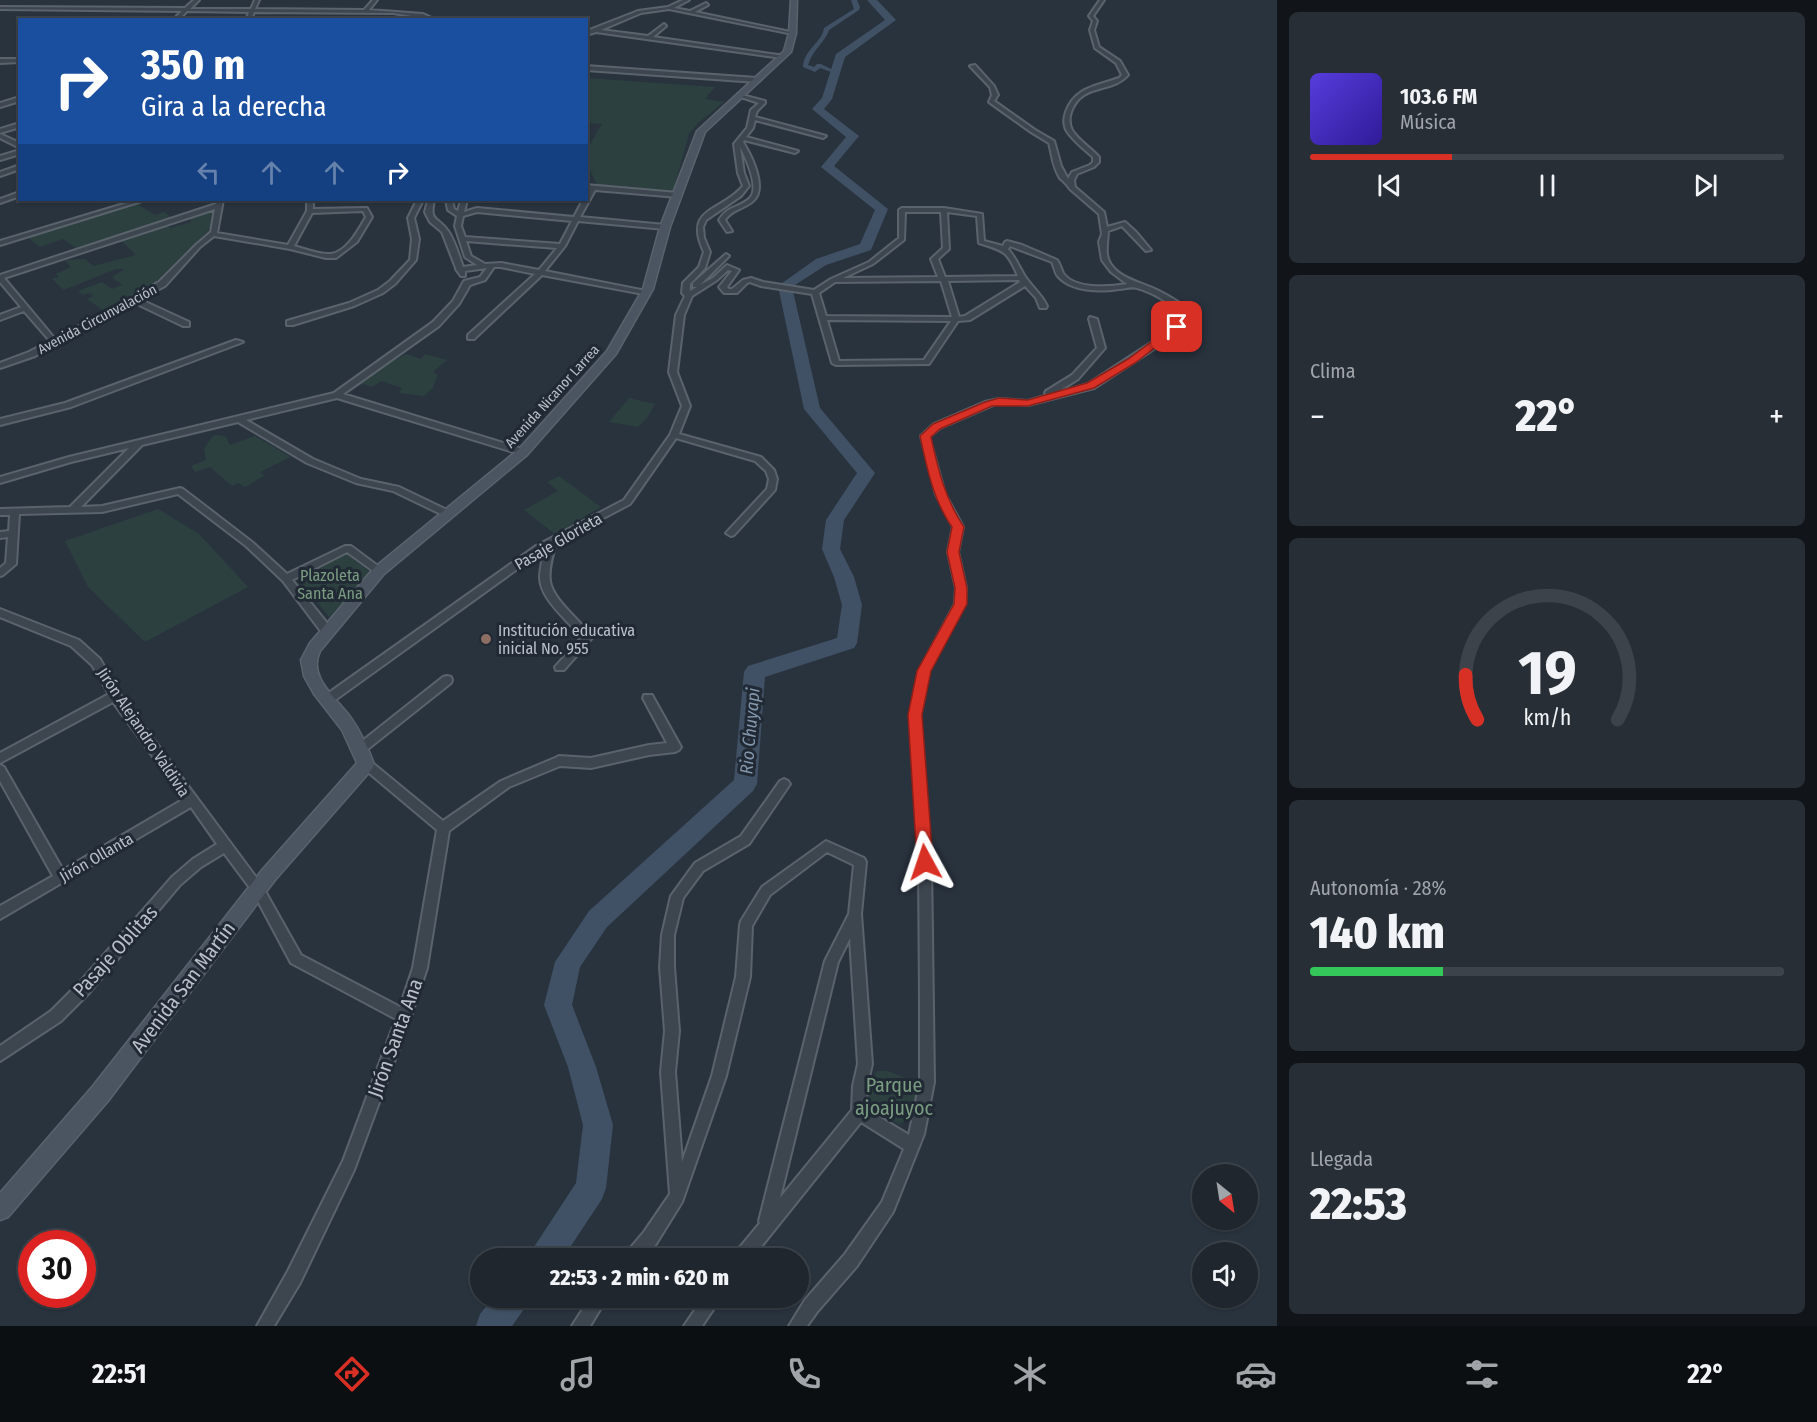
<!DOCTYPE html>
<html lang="es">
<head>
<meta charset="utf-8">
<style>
  body { margin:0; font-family:"Fira Sans Condensed",sans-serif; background:#272e36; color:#f1f3f6; height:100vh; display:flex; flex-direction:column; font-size:22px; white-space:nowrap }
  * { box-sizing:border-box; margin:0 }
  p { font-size:20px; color:#a1a5aa }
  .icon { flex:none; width:33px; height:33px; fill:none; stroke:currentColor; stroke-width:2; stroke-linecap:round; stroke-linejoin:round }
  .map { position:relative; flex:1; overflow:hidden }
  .details { display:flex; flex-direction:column; gap:12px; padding:12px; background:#111519; width:540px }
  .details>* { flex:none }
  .top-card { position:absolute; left:18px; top:18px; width:570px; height:183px; border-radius:0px; box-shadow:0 2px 4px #0004,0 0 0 2px #3c434a; background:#1a4fa0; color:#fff; overflow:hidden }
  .needle { width:39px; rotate:150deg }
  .buttons { position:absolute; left:1192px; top:1164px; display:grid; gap:12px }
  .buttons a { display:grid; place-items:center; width:66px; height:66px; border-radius:50%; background:#1f262e; box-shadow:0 2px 4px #0004,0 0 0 2px #3c434a; font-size:30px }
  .speed { position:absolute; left:18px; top:1230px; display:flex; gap:12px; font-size:30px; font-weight:700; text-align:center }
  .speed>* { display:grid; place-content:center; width:78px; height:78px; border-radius:50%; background:#1f262e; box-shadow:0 2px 4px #0004,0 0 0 2px #3c434a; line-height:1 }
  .speed .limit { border:9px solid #d22; background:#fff; color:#111 }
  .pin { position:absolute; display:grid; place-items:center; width:51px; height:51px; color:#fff; margin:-26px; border-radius:12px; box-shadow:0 3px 9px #0006 }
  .me { position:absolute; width:66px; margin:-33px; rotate:355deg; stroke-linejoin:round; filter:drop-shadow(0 0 4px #0008) }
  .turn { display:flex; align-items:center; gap:21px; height:126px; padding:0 24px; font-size:27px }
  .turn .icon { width:78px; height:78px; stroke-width:2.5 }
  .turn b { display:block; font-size:42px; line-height:51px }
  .lanes { display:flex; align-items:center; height:57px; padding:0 24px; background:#0003; justify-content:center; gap:30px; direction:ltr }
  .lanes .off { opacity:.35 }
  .big { font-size:45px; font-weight:800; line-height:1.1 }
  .details .card { flex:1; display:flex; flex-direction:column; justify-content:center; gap:9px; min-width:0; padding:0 21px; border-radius:9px; background:#272e36 }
  .details .dial { align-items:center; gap:0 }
  .dial svg { height:156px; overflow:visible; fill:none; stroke:#3c434a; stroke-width:7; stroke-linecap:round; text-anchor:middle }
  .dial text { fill:#f1f3f6; stroke:none }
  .song { display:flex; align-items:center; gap:18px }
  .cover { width:72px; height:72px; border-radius:9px; background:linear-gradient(135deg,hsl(250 70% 55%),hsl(250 70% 35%)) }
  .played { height:6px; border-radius:3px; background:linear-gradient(90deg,#d93025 30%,#3c434a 30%) }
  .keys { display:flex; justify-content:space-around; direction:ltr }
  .heat { display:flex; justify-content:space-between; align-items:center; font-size:33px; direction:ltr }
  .charge { height:9px; border-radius:4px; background:linear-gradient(90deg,#34c759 28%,#3c434a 0) }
  .trip { position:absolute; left:470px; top:1248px; width:339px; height:60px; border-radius:30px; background:#1f262e; box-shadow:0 2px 4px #0004,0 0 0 2px #3c434a; font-weight:800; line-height:60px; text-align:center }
  .menu { display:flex; height:96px; justify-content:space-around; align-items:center; background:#0c0f12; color:#a1a5aa }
  .menu .icon { width:42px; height:42px }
  .menu .selected { color:#d93025 }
  .menu b { font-size:27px; color:#f1f3f6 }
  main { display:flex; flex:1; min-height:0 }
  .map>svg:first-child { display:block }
  .green { fill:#2c4040 }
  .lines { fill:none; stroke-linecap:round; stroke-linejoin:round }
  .canal { fill:#415165; fill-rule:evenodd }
  .river { fill:#415165; fill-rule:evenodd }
  .minor-casing { stroke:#5a636c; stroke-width:4 }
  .secondary-casing { stroke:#5a636c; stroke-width:3 }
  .minor { fill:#3d454f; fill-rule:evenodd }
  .secondary { fill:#4b5461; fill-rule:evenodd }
  .route { fill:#d93025; stroke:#8d1f18; stroke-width:1.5 }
  .education-dot { fill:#8d6e63; stroke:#212a34; stroke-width:2 }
  .labels { text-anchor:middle; stroke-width:6; stroke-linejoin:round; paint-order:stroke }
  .far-street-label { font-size:14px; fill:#b9c0c9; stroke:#212a34 }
  .street-label { font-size:16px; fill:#b9c0c9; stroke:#212a34 }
  .park-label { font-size:16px; fill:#7a9c81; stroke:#212a34 }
  .poi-label { font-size:16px; fill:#b9c0c9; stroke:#212a34; text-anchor:start }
  .water-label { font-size:18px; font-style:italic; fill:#8497ad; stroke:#212a34 }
  .near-street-label { font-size:20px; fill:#b9c0c9; stroke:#212a34 }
  .near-park-label { font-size:20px; fill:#7a9c81; stroke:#212a34 }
</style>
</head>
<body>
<main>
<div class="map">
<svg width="1277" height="1326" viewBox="0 0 1277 1326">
  <rect width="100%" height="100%" fill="#29333e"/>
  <g class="green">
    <path d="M587,78L715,87L705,99L724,102L698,123L689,134L673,191L597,185C582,153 584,154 602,124L587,123Z"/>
    <path d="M137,204L155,215L164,212L172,218L78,249L63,239L40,247L26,236Z"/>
    <path d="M215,211L214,222L206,233L153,284L104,311L87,299L93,296L90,293L83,295L78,291L102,282L112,289L122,285L112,277L125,269H116L64,290L52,279L59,277L56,274L71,267L65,260L85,259L93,266L136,255L121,240L167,225L170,228L191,222L190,219Z"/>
    <path d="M406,354L421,359L425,354L447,360L433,372L438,375L432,389L424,396L399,393L402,388L382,381L372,387L363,384L353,387L377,369Z"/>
    <path d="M629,398L655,404L647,418L638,427L609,422Z"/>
    <path d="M214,435L225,436L230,445L255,436L291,457L260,472L264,476L245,487L238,483L232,486L210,467L195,472L191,466L206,460L204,448Z"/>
    <path d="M559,476L601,507L555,534L524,510L558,491L547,482Z"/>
    <path d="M158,509L199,534L248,587L145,642L88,587L65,541Z"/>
    <path d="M346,553L371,573L329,617L298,578Z"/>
    <path d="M877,1071H888L914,1081L918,1095L914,1116L899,1124L875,1111L868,1099L871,1080Z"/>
  </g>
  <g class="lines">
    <path class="canal" d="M851,0H857L860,7L859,10L829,30C826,41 813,49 808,65L814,67L817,64H821L837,72V74L820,68L815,72L803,67C804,49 822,43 824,28L854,9Z"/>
    <g class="river">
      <path d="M867,0H877L896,20L845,57L832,99L824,109L859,136L834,166L888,209L871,250L826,265L792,287L820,408L875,473L844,520L840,549L854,577L862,605L857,643L854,648L765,677L757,784L753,791L607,927L580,967L572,1005L596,1067L613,1125L606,1188L602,1199L563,1258H529L534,1247L576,1183L583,1125L568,1067L544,1005L555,962L589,911L734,780L744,672L748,666L837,638L842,605L834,577L822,549L826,520L857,473L804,409L778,286L816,259L860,244L875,210L821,167L846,137L812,109L822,98L836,54L885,20Z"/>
      <path d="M493,1298H529L524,1309L512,1326H476L480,1314Z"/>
    </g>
    <defs>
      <g id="minor">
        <path d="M194,0H199L190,9H251L255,0H259L255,9L364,10L373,0H377L369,10L423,14L436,20L393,13L254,12L251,20H246L249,12L187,11L178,20H173L182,11L0,9V7L185,8Z"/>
        <path d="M683,0H689L674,8L690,11L706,3L708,5L695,12L795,33L793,34L669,9L641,13L601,30L648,36L664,24L666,26L653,37L785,56L782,58L596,32L586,35V32L592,29L638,11L668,7Z"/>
        <path d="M1100,0H1104L1093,16L1097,21L1094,30L1099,47L1120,61L1128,75C1111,94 1082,82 1071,112C1069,118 1069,124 1072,130C1078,140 1091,148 1099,157V162L1094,167L1077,174L1074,180L1075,187L1104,212L1107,227L1125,222L1136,232L1151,250L1146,251L1122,226L1108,231C1108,240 1105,249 1108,259C1116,279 1142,282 1159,291C1171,297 1185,306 1195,315L1169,336L1163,343L1094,388L1028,405L999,403L991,406L940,428L929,437L945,494L963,527L958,552L966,588L965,604L929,671L920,715L931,862L934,1082L924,1134L893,1212L857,1266L817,1312L807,1326H789L805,1300L845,1254L882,1202L904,1149L861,1122L752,1258H734L736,1252L760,1223L759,1221L825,961L849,914L854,865L827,852L770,895L752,926L750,977L726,1076L682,1202L656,1244L643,1258H625L627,1252L644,1232L670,1194L661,1072L665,1031L660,967L662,935L671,896L695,863L741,836L780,781L784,779L788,781L790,784L788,787L749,844L703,871L683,898L674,935V967L679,1031L675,1072L682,1162L712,1076L736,977L740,925L741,921L762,887L826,841L864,858L866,862L861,914L872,1064L867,1086L866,1109L909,1135L920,1082V1002L919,862L910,715L919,671L955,604L956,588L948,552L953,527L936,494L921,436L934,424L985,402L999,399L1028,401L1048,395L1045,393L1046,391L1072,375L1097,348L1089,319L1090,317L1097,319L1105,348L1078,379L1054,394L1088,384L1157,339L1163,332L1186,315C1171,305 1156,293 1137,288C1132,286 1125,289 1119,289C1101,292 1070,292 1057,275C1055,272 1054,266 1052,262L1010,246L1008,249C1016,258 1020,269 1026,278C1033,288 1042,295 1047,306L1046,308H1040L1036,298L1025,286L970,320L958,321L929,364L836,365L832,363L812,294L761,286L750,282L747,283L737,293H724L719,287L732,271L728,270L717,280L692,296L684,315L677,372L690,406L679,434L761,457L774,470L777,479L775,490L734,535L731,536L726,533L767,489L769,479L766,471L755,461L676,438L630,504L556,543C553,555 548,568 550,581C553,601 581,620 592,638L564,670H556L555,667L581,638C569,620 541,601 540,578C540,568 543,558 545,549L331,703H323L322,700L323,697L536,546L624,500L670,435L682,406L669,372L676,315L685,296L682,293L683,283L699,267L704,252C683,207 720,213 743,186L738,173L734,144L747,128L751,110L759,103L738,96V94L765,101V103L757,111L755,117L826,136L823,138L755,120L753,128L746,137L798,151L795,153L744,140L743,142C751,155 768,188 753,201C744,209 732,209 725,220L732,231L727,232L719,220C728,205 740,208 750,198C760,188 746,158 740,147L744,173L749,186L741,196L706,220L703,227L704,238L710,252L705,268L690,284V291L697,287H693V283L726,254L729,256L700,285L713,278L727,265L739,270L727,287L729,289H732L743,280L751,278L763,282L814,290L831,279L869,262L899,238V210L902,208H944L982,214L984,241L1003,246L1005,242L1007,241L1022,245L1057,260C1060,264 1061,269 1063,273C1074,290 1110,287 1127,284L1111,272L1102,260L1099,242L1102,234L1099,214L1070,189C1067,184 1064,182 1060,178C1053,168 1052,154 1049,143L1031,132L989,102L992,95L990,87L970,66L975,65L994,86L998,95L994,101L1035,130L1054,141L1061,166L1068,179L1072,172L1090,165L1093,162V157C1085,150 1076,143 1069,134C1064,128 1063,120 1066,112C1075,87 1097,86 1119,78L1122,75L1116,63L1095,48L1090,30L1093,21L1089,16ZM905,212H941L943,248L931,259L938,277L843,278L873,264L904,240ZM947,212L977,216L979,243C1004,251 1007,250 1018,276L945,277L938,259L949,249ZM1019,280L1020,282L965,316L959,317L948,281ZM941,281L952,317L826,316L819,293L835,282ZM827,320L951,321L924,360L839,361ZM850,938L858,1064L853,1086L852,1110L780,1198L838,962Z"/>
        <path d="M0,59H20V62L0,63Z"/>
        <path d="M586,66L757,78L760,80L757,82L586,70Z"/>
        <path d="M20,97V101L0,107V103Z"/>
        <path d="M20,123V127L0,133V129Z"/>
        <path d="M0,134L20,143V148L0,138Z"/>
        <path d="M20,150V154L0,160V156Z"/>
        <path d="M20,165V169L0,176V172Z"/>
        <path d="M586,185L678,193L681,195L678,197L595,190L580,217L665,225L668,227L665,229L578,221L565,246L545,271L646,291H649V295L542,275L474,339H468V335L535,274L501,267H494L485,280L470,285L459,304L439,326L343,394L526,450V454H520L337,398L246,420L313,459L361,479L399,487L451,512L453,514L451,516H445L393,491L356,483L307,463L238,422L142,445L81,507L102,506L180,488L183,489L252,542L287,574L345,546H351L382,569L384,571L382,573H376L347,552L292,580L331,628L332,631L331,634H323L283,581L246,546L178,494L102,512L19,514L16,564L3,575L0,576V568L6,563L8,537L0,538V532L9,531L10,515H0V509L70,507L129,448L71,462L0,483V477L69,457L334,393L433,322L453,301L464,281L480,277L487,268L465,271V276H461L456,269V268L442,232L430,222L425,212L428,200H434C429,223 438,216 448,231C455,241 459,256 463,267L477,265L465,257L455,226L457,216L448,210L446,200H452L454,209L458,211L461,200H467L464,212L477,208L574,217L583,200H586L589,189H586ZM477,212L572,221L560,244L465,237L461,226L463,216ZM466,241L557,248L539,270L501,263L485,264L471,256Z"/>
        <path d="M20,192V196L0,203V199Z"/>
        <path d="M137,200H145L0,245V241Z"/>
        <path d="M217,200H223L217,233L288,245L307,211V200H313V209L367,208L372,217L357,242L336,258H326L290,249L214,236L200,247L165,286L139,299L189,322V326H183L133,302L35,356L0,368V363L29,352L50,341L24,311L0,320V315L21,307L0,282V275L216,204ZM215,209L211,232L196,245L159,282L55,339L4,278ZM363,211L366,217C359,229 347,252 331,254C320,255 305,249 294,246L312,213Z"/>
        <path d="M417,200H423L414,218L419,239L416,260L395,284L383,293L354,306L293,325H287V321L349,303L378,290L390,281L410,260L412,239L408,218Z"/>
        <path d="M236,340L243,342L71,407L0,425V419L65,403Z"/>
        <path d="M0,609L79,640L100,659L119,693L261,884L301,955L400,1007L413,968L437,830L362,767L360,764L362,761L366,759L370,761L443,821L501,781L555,758L559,756L591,758L649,745L667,743L643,698L644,695H652L681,747L679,750L675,752L649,755L591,768L560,766L509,787L449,831L427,968L411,1016L354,1170L300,1283L274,1326H257L288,1271L343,1161L396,1019L291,963L253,892L224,853L201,867L180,885L89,993L61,1021L0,1061V1046L51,1011L79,983L172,877L193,859L217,844L191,807L0,919V906L53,876L0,781V765L4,767L63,870L184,799L113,702L0,763V753L109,694L92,665L71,646L0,617Z"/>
        <path d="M447,676L451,677L452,680L451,683L364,752L360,754L356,752L354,749L356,746L443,677Z"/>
        <path d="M590,1298H607L590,1326H572Z"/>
        <path d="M703,1298H721L702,1326H684Z"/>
      </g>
      <path id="secondary" d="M791,0H797L796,33L791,52L705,132L670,227L653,289L616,354L527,455L384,574L320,651C307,678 337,698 351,718C361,732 368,748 374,764L372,769L275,880L108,1101L8,1217L0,1220V1193L93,1086L263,869L357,763L342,730L314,694L304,676L301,660L310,643L374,568L519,449L607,351L643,289L660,227L697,131L784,51L789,33Z"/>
    </defs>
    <use href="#minor" class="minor-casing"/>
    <use href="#secondary" class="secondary-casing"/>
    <use href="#minor" class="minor"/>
    <use href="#secondary" class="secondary"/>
  </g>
  <path class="route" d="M1174,325L1182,327L1135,363L1094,388L1028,406H992L940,429L931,437C938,469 945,499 964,527L959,552L967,588V604L931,671L922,715L933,862L930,867L925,869L919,867L917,862L908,715L917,671L954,604L955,588L947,552L952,527C933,500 927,468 920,436L933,424L985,402L999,398L1028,400L1087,383L1128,359Z"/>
  <circle class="education-dot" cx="486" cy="639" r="6"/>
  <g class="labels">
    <g class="far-street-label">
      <text transform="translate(97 319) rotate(-28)" y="5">Avenida Circunvalación</text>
      <text transform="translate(552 396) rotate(-48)" y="5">Avenida Nicanor Larrea</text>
    </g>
    <g class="street-label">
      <text transform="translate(558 541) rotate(-30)" y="6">Pasaje Glorieta</text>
      <text transform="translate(144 732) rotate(56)" y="6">Jirón Alejandro Valdivia</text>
      <text transform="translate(96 857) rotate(-30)" y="6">Jirón Ollanta</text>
    </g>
    <g class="park-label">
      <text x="330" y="581">Plazoleta<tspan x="330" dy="18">Santa Ana</tspan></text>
    </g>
    <g class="poi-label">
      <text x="498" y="636">Institución educativa<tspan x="498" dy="18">inicial No. 955</tspan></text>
    </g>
    <g class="water-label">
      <text transform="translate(750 731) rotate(-85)" y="6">Rio Chuyapi</text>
    </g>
    <g class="near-street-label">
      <text transform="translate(115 951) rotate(-48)" y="7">Pasaje Oblitas</text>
      <text transform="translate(183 987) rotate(-53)" y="7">Avenida San Martín</text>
      <text transform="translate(395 1038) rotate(-70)" y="7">Jirón Santa Ana</text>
    </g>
    <g class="near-park-label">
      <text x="894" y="1092">Parque<tspan x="894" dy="23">ajoajuyoc</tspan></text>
    </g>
  </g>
</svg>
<div class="buttons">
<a><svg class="needle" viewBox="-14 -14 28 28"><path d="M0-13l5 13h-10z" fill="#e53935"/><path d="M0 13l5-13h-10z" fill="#a1a5aa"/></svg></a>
<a><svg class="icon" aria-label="sound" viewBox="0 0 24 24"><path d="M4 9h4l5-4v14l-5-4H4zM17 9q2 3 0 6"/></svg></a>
</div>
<div class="speed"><div class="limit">30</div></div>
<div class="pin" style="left:1177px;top:327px;background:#d93025"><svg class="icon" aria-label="arrive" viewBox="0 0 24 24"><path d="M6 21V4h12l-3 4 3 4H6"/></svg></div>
<svg class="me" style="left:925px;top:862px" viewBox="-20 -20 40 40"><path d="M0-17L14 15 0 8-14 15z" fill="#d93025" stroke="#fff" stroke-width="4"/></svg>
<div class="trip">22:53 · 2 min · 620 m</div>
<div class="top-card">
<div class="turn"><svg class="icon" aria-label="right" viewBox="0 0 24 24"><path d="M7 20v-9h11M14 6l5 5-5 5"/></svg><div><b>350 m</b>Gira a la derecha</div></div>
<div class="lanes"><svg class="icon off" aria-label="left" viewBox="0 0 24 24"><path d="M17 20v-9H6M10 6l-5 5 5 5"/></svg><svg class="icon off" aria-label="ahead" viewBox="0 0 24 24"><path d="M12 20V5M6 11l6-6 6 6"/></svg><svg class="icon off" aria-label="ahead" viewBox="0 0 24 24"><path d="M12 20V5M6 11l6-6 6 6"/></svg><svg class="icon" aria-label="right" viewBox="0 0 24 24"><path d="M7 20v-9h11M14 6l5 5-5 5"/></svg></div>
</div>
</div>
<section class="details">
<div class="card">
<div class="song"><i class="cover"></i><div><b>103.6 FM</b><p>Música</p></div></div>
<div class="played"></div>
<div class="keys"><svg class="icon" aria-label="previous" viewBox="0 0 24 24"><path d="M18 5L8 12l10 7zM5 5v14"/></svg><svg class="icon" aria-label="pause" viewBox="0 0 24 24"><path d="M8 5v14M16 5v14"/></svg><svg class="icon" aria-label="next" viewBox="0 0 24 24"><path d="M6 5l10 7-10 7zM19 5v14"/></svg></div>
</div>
<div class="card"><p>Clima</p>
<div class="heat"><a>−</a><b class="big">22°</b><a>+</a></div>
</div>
<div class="card dial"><svg viewBox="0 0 100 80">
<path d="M14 69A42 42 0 1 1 86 69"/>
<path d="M14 69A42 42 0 0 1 8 46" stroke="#d93025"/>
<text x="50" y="56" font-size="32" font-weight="700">19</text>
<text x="50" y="72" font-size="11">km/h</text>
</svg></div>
<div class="card"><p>Autonomía · 28%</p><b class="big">140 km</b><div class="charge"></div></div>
<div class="card"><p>Llegada</p><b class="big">22:53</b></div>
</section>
</main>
<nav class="menu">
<b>22:51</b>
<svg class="icon selected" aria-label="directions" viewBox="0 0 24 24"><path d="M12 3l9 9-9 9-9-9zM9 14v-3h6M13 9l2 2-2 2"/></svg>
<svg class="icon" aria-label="music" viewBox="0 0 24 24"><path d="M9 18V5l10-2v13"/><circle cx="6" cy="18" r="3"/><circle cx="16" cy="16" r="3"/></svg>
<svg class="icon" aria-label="phone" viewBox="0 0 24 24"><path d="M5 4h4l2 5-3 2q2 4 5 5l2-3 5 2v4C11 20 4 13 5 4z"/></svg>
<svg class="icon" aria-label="climate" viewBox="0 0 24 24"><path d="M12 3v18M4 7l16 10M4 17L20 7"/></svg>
<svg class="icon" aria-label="car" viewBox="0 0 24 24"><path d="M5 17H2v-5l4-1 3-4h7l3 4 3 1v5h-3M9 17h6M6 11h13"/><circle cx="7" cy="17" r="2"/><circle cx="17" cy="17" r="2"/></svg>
<svg class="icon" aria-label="filters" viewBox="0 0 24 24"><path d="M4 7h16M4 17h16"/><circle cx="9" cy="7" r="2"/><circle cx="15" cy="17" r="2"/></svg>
<b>22°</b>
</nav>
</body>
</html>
